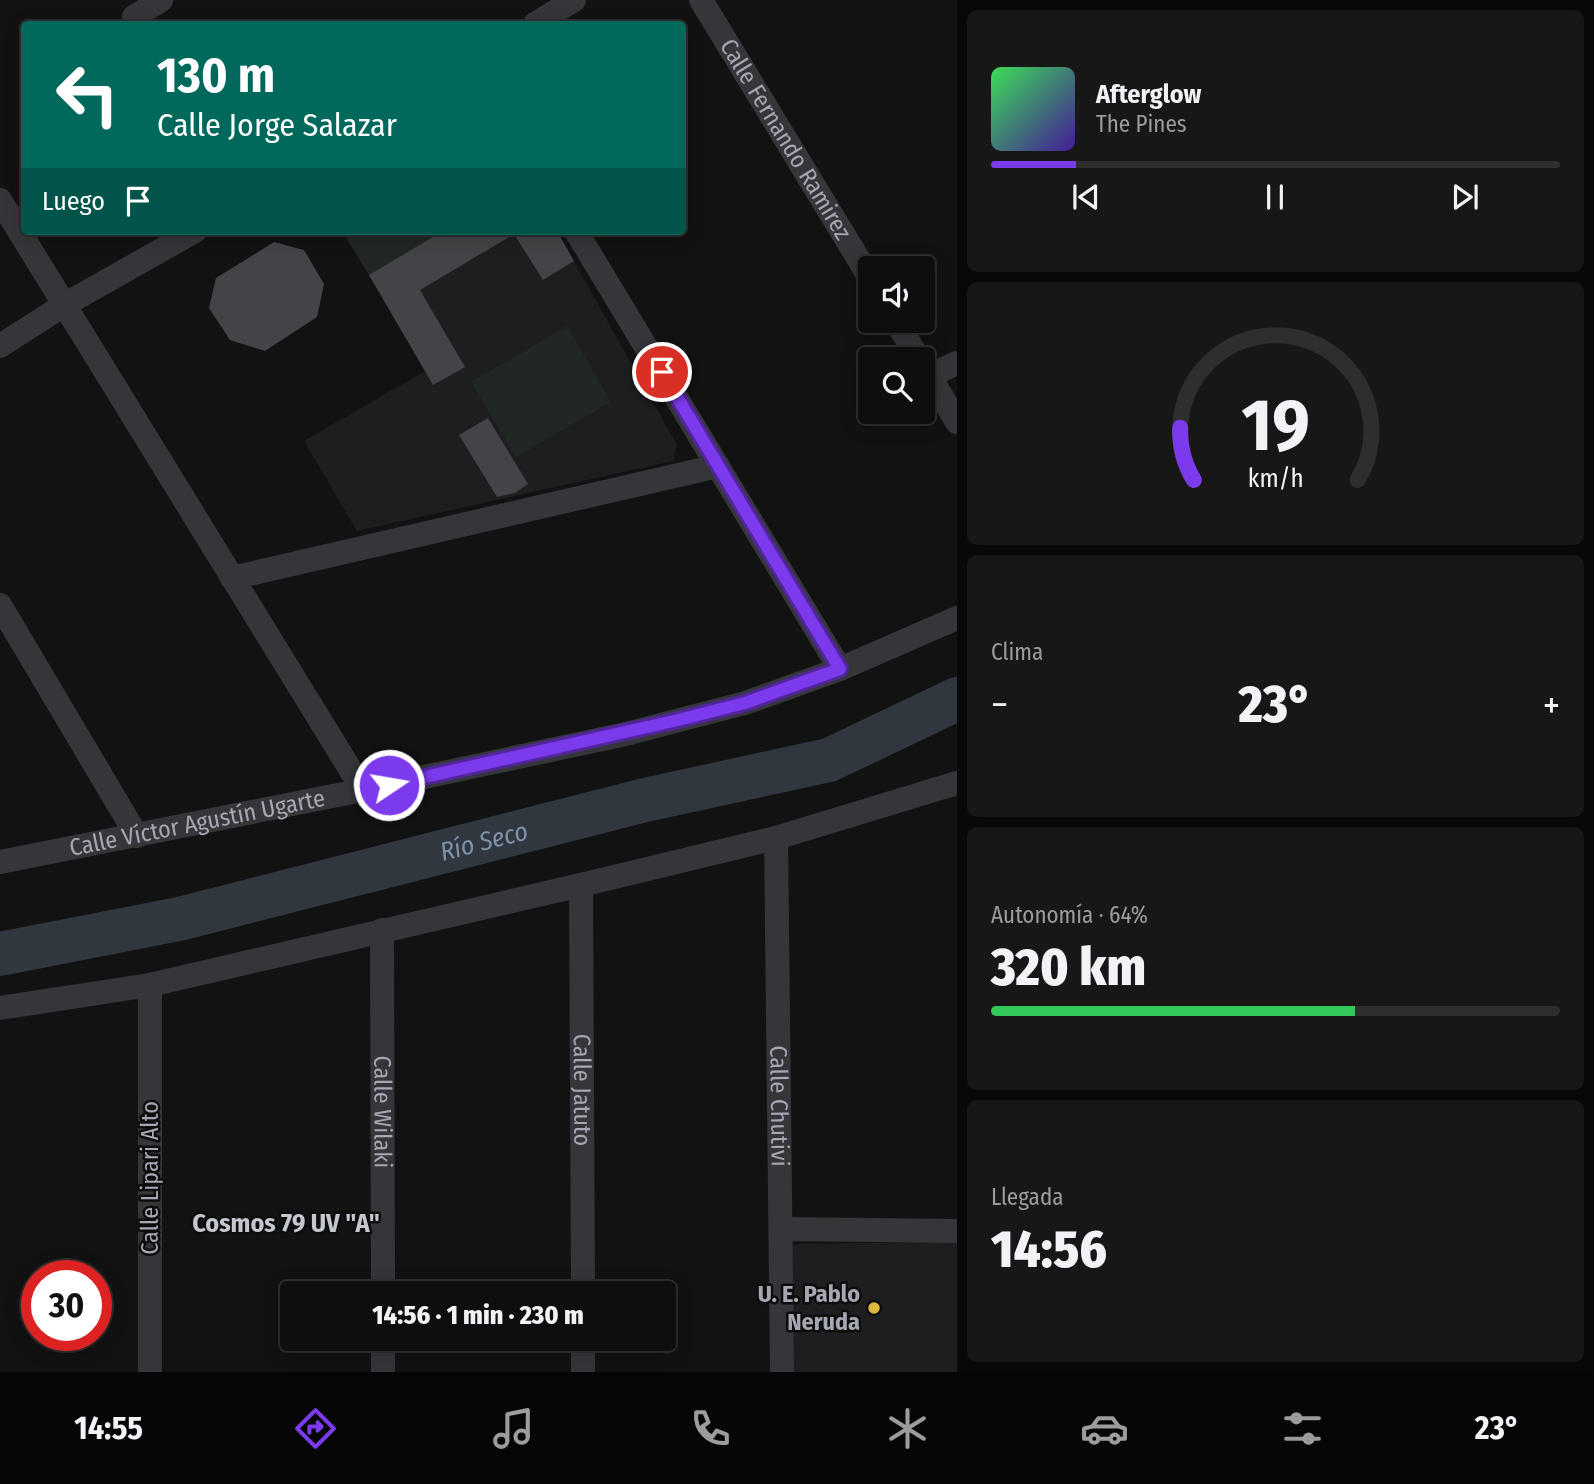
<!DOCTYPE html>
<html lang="es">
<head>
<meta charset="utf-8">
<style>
  body { margin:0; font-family:"Fira Sans Condensed",sans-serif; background:#171717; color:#f1f3f6; height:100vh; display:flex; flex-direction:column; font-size:26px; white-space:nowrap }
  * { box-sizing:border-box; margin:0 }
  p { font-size:23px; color:#9b9c9e }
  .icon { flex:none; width:38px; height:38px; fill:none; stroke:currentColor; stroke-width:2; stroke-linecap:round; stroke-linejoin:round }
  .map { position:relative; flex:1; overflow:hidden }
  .details { display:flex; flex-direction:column; gap:10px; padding:10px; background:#080808; width:637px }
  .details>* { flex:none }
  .guide { position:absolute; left:21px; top:21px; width:665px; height:214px; border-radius:7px; box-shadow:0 4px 18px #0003,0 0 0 2px #2e2e2e; background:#00695c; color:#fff; overflow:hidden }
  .tools { position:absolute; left:858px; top:256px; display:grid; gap:14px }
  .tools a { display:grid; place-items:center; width:77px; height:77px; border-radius:7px; background:#0e0e0e; box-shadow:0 4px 18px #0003,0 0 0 2px #2e2e2e; font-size:35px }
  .speed { position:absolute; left:21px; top:1260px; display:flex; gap:14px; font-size:35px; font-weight:700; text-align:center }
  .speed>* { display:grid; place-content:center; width:91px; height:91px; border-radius:50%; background:#0e0e0e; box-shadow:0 4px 18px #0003,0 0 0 2px #2e2e2e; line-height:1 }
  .speed .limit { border:10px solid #d22; background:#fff; color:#111 }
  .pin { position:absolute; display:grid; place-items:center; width:60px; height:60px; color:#fff; margin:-30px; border:4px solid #fff; border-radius:50%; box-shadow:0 2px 7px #0007 }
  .me { position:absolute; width:77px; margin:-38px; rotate:78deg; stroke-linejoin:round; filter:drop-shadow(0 0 5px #0008) }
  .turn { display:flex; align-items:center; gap:24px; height:147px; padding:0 21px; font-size:32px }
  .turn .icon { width:91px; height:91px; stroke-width:2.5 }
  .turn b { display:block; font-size:49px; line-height:60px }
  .then { display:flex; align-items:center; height:66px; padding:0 21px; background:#0003; gap:14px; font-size:26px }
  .big { font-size:52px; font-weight:800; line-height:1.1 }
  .details .card { flex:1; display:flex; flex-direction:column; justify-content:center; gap:10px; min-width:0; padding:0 24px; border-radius:10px; background:#171717 }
  .details .dial { align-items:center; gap:0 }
  .dial svg { height:182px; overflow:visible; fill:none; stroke:#2e2e2e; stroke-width:7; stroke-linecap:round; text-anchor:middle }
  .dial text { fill:#f1f3f6; stroke:none }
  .song { display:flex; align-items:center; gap:21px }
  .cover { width:84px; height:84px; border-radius:10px; background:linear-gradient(135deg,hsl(130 70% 55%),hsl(260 70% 35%)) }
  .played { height:7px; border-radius:4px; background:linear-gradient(90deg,#7c3aed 15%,#2e2e2e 15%) }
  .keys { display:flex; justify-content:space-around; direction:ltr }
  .heat { display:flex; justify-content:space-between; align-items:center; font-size:38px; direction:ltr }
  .charge { height:10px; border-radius:5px; background:linear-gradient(90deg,#34c759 64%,#2e2e2e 0) }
  .trip { position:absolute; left:280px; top:1281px; width:396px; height:70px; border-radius:7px; background:#0e0e0e; box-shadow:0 4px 18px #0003,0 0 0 2px #2e2e2e; font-weight:800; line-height:70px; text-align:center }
  .dock { display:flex; height:112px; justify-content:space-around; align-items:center; background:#060606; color:#9b9c9e }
  .dock .icon { width:49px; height:49px }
  .dock .active { color:#7c3aed }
  .dock b { font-size:32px; color:#f1f3f6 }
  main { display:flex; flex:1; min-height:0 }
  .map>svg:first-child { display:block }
  .built { fill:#1e1e20 }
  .green { fill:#212722 }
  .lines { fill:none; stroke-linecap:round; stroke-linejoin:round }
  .river { stroke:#30373e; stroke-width:44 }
  .building { fill:#444448 }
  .minor { stroke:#35363a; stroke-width:24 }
  .route-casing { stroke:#51269a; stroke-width:18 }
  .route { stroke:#7c3aed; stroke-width:12 }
  .poi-dot { fill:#dfb73e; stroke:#0d0d0e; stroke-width:2.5 }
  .labels { text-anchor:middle; stroke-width:5; stroke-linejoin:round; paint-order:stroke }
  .street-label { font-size:24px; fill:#a5a8b2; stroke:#0d0d0e }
  .poi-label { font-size:24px; font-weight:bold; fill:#a5a8b2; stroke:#0d0d0e; text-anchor:end }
  .water-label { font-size:26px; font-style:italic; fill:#7e92ab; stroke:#0d0d0e }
  .neighbourhood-label { font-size:26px; font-weight:bold; fill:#c5c7cf; stroke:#0d0d0e }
</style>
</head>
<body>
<main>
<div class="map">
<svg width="957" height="1372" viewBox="0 0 957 1372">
  <rect width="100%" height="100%" fill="#121213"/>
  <g class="built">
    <path d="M443,231H557L677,445L673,461L357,531L304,441L425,371L369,275Z"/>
    <path d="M957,1242V1372H793L791,1244Z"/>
  </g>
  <g class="green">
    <path d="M342,231H443L369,275Z"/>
    <path d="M567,326L611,402L516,457L471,382Z"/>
  </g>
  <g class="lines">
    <path class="river" id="s1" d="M0,954L179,919L645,800L829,760L957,699"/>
  </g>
  <g class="building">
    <path d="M443,231H557L574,261L543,280L514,234L420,290L465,367L433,385L369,275Z"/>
    <path d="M274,242L304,250L324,284L317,317L265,351L230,340L209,308L216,278Z"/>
    <path d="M488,418L528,484L515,493L497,497L459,435Z"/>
  </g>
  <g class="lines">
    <g class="minor">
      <path id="s2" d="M701,0L870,278"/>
      <path d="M134,17L161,0"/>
      <path d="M535,24L574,0"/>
      <path d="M0,200L363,790"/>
      <path d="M576,231L840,669"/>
      <path d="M895,320L919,359"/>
      <path d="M0,346L64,305L195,231"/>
      <path d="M922,364L957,422"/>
      <path d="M929,376L957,363"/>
      <path d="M232,578L718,466"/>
      <path d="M0,605L137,836"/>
      <path id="s3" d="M776,838L782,1372"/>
      <path id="s4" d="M0,862L363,790L626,734L745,703L840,669L957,618"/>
      <path id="s5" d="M581,885L583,1293"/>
      <path id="s6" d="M382,930L383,1293"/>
      <path d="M150,985V1372"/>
      <path d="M0,1008L150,985L581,885L776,838L957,783"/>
      <path d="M781,1229L957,1231"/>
      <path d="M383,1339V1372"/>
      <path d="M583,1339V1372"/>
    </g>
  </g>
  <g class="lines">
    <defs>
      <path id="route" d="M389,785L674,721L745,703L840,669L662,372"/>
    </defs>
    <use href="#route" class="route-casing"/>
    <use href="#route" class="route"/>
  </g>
  <circle class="poi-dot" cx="874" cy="1308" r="7"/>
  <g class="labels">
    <g class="street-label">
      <text dy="8" stroke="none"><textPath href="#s2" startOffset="163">Calle Fernando Ramirez</textPath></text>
      <text dy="8" stroke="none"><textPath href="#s4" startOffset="201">Calle Víctor Agustín Ugarte</textPath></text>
      <text dy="8" stroke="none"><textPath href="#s5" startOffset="205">Calle Jatuto</textPath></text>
      <text dy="8" stroke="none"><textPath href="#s3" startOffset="268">Calle Chutivi</textPath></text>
      <text dy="8" stroke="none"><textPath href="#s6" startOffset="182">Calle Wilaki</textPath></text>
      <text transform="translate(150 1178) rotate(-90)" y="8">Calle Lipari Alto</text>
    </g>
    <g class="poi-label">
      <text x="860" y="1302">U. E. Pablo<tspan x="860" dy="28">Neruda</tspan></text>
    </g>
    <g class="water-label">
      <text dy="9" stroke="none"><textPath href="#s1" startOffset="497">Río Seco</textPath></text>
    </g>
    <g class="neighbourhood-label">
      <text x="286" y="1232">Cosmos 79 UV "A"</text>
    </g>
  </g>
</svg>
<div class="tools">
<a><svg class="icon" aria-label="sound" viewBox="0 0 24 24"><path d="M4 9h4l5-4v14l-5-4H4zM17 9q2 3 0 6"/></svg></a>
<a><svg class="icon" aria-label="search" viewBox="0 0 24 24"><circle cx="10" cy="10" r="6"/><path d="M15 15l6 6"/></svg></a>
</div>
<div class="speed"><div class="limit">30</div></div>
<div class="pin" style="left:662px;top:372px;background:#d93025"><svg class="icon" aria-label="arrive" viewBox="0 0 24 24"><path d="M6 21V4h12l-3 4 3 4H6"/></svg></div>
<svg class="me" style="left:389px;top:785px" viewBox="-20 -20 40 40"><circle r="17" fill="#7c3aed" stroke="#fff" stroke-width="3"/><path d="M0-11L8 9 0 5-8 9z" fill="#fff"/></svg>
<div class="trip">14:56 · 1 min · 230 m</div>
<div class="guide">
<div class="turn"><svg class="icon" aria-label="left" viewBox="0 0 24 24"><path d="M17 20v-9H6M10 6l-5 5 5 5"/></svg><div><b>130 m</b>Calle Jorge Salazar</div></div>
<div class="then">Luego<svg class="icon" aria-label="arrive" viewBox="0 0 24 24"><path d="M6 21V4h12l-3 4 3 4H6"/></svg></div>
</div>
</div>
<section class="details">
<div class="card">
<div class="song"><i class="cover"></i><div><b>Afterglow</b><p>The Pines</p></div></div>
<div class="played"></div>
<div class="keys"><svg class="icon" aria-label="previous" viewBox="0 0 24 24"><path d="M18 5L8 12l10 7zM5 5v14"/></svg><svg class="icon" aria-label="pause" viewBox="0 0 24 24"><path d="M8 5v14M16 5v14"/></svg><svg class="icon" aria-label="next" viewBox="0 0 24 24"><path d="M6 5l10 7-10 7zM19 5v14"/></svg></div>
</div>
<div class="card dial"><svg viewBox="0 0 100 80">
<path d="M14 69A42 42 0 1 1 86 69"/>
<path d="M14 69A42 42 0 0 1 8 46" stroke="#7c3aed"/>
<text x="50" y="56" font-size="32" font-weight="700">19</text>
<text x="50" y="72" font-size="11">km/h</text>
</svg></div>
<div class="card"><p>Clima</p>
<div class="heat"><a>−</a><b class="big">23°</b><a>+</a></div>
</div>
<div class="card"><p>Autonomía · 64%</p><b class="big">320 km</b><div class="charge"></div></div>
<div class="card"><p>Llegada</p><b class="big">14:56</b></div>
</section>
</main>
<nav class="dock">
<b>14:55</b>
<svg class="icon active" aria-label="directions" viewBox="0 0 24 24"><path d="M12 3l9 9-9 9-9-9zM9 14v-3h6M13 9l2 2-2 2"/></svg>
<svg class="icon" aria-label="music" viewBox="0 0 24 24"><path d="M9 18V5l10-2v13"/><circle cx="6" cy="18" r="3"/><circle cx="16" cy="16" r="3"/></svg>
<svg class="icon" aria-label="phone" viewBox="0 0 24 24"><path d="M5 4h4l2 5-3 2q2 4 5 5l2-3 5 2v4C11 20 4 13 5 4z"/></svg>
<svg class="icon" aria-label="climate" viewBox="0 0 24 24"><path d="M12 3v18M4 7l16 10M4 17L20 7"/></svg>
<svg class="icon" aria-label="car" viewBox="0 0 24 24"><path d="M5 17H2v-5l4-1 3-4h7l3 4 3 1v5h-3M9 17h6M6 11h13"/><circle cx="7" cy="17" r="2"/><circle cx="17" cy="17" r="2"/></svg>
<svg class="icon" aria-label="filters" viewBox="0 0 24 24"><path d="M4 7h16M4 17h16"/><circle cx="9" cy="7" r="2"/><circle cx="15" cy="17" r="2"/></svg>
<b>23°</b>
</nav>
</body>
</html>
